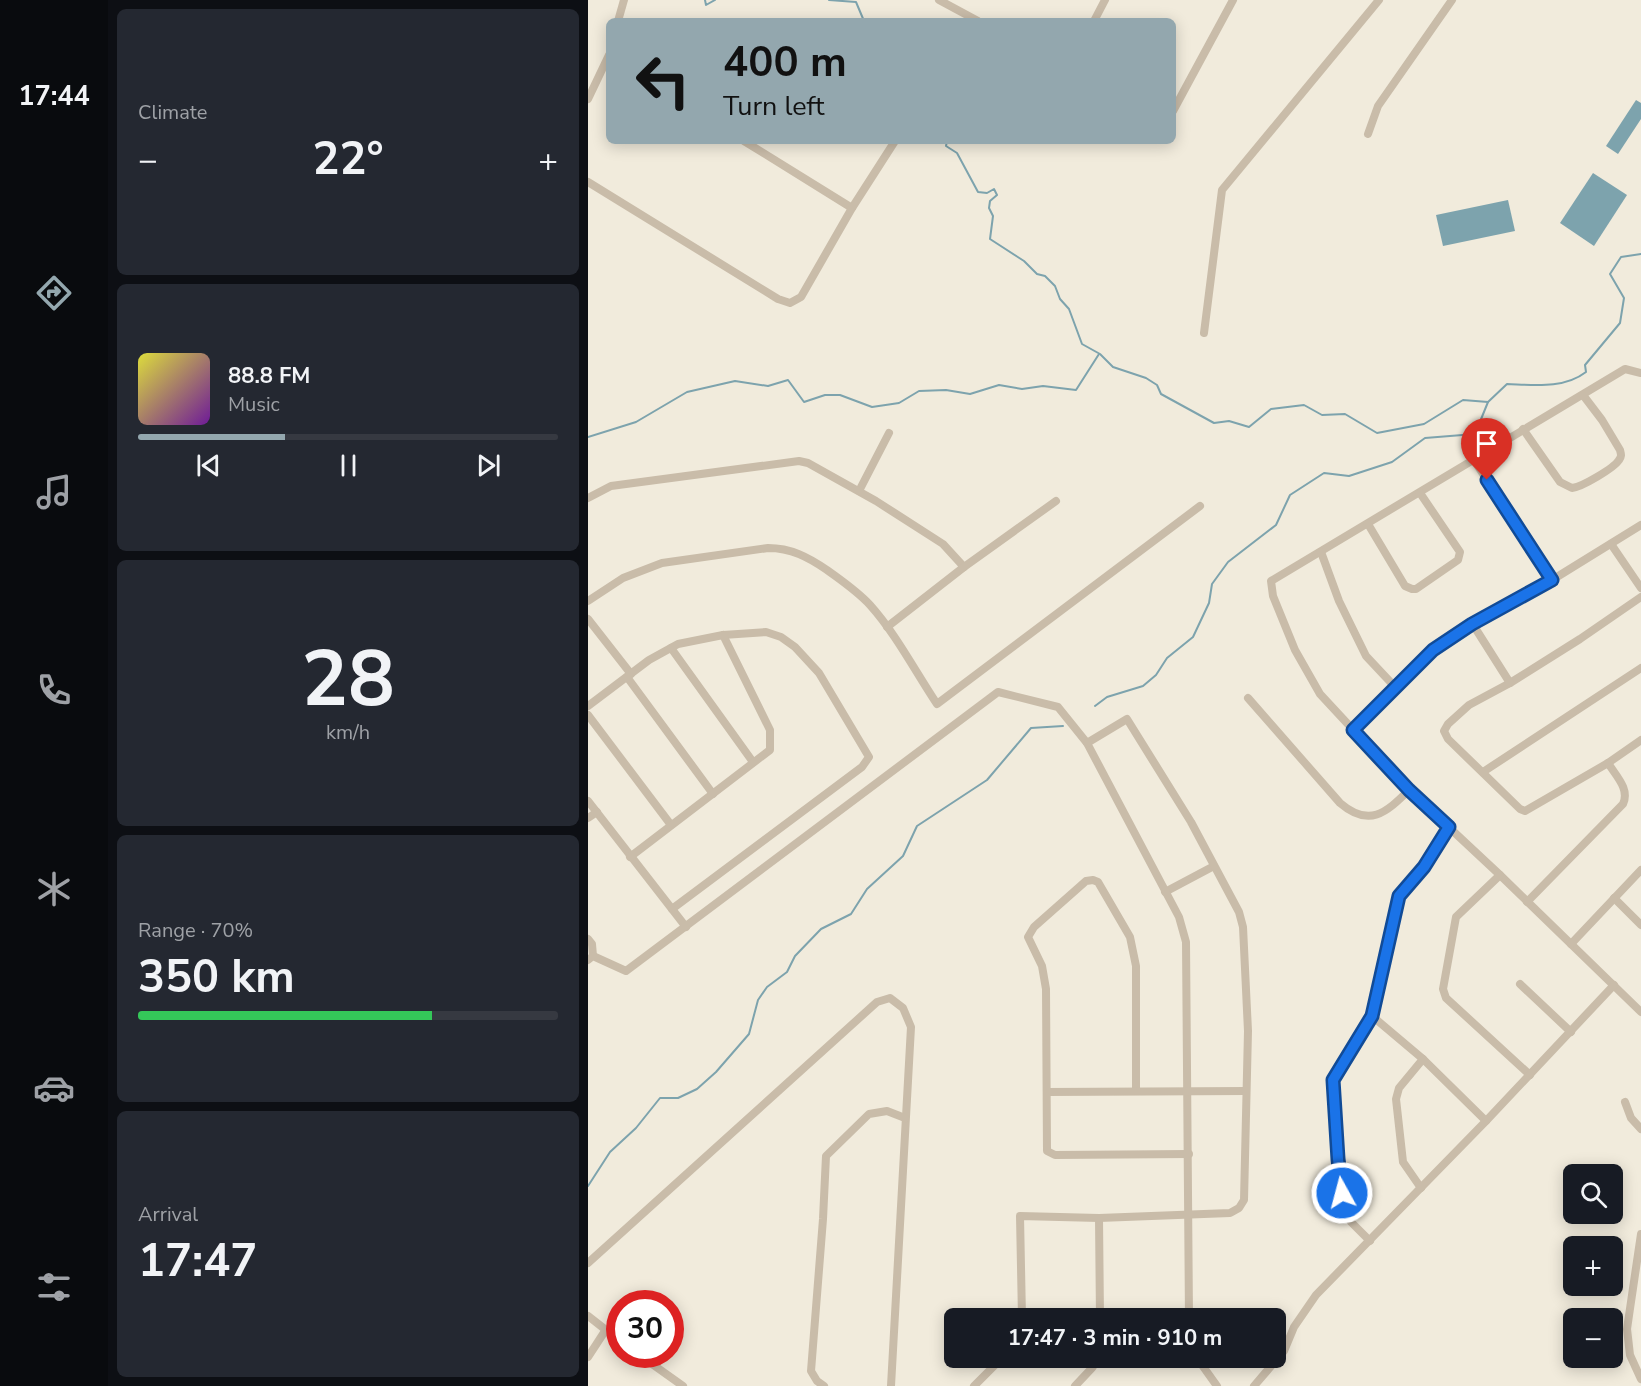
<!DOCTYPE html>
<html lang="en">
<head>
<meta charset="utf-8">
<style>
  body { margin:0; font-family:"Nunito Sans",sans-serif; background:#242831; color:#f1f3f6; height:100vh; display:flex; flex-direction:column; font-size:22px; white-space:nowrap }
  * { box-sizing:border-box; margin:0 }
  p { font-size:20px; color:#9ea1a6 }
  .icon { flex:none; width:33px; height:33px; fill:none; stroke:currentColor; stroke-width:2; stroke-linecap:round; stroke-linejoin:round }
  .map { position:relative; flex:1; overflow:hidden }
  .side { display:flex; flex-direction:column; gap:9px; padding:9px; background:#0d0f14; width:480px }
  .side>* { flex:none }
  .guide { position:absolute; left:18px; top:18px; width:570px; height:126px; border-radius:9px; box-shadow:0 3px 15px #0003; background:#93a7ae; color:#111; overflow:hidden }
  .buttons { position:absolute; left:975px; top:1164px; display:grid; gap:12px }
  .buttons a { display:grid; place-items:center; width:60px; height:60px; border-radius:9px; background:#171b24; box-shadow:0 3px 15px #0003; font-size:30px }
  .speed { position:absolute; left:18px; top:1290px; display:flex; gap:12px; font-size:30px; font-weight:700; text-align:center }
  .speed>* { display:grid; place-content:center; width:78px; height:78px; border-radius:50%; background:#171b24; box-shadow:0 3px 15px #0003; line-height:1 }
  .speed .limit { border:9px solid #d22; background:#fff; color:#111 }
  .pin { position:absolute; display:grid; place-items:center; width:51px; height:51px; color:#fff; margin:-62px -26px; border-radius:50% 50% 50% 0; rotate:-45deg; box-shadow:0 0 6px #0007 }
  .pin .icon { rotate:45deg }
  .me { position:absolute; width:66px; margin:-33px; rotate:353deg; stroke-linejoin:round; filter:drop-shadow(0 0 4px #0008) }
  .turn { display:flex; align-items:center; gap:21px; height:126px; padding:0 18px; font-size:27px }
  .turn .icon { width:78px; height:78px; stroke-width:2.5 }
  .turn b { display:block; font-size:42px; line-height:51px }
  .big { font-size:45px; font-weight:700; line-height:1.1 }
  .side .card { flex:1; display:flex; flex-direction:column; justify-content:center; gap:9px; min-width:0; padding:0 21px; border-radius:9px; background:#242831 }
  .side .dial { align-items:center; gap:0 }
  .dial b { font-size:78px; line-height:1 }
  .song { display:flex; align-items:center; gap:18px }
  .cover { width:72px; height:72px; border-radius:9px; background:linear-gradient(135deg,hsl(60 70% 55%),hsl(280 70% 35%)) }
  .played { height:6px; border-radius:3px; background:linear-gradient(90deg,#93a7ae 35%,#363941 35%) }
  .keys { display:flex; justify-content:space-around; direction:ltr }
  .heat { display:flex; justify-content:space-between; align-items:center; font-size:33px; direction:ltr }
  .charge { height:9px; border-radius:4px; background:linear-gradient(90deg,#34c759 70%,#363941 0) }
  .trip { position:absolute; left:356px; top:1308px; width:342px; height:60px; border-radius:9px; background:#171b24; box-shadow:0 3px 15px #0003; font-weight:700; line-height:60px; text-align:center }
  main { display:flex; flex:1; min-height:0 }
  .tab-bar { display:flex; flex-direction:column; width:108px; justify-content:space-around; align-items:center; background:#090b0e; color:#9ea1a6 }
  .tab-bar .icon { width:42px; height:42px }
  .tab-bar .selected { color:#93a7ae }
  .tab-bar b { font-size:27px; color:#f1f3f6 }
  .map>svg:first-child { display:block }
  .water { fill:#7da3ad }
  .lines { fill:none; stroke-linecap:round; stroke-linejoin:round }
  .stream { stroke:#7da3ad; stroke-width:2 }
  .minor { stroke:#c9bca9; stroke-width:8 }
  .route-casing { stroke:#114b97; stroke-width:15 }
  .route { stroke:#1a73e8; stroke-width:10 }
</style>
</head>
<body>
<main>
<nav class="tab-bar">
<b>17:44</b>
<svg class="icon selected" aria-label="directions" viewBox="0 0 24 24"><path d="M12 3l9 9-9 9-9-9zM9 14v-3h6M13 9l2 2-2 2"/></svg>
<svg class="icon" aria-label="music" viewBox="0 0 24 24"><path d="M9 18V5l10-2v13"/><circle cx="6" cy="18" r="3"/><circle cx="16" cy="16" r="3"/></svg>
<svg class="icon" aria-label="phone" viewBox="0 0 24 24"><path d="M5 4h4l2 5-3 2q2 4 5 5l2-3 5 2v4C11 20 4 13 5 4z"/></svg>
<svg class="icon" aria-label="climate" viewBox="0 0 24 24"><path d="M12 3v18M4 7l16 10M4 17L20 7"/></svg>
<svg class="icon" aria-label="car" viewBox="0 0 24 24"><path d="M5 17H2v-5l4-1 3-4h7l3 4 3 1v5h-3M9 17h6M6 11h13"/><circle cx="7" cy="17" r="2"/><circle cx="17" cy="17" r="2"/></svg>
<svg class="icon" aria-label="filters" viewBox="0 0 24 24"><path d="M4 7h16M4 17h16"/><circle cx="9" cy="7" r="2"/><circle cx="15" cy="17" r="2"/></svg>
</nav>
<section class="side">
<div class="card"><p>Climate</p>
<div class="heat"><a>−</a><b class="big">22°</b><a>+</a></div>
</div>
<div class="card">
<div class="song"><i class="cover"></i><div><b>88.8 FM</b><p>Music</p></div></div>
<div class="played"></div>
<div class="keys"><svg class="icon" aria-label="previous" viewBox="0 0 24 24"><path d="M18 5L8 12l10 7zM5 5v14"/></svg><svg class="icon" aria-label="pause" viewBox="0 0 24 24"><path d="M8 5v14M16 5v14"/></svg><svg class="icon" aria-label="next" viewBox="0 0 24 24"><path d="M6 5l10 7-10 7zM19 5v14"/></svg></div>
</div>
<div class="card dial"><b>28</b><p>km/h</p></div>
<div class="card"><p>Range · 70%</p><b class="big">350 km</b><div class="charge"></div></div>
<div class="card"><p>Arrival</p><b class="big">17:47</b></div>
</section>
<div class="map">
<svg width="1053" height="1386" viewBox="0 0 1053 1386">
  <rect width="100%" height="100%" fill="#f1ebdc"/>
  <g class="water">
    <path d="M1048,100L1053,103V119L1030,154L1018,146Z"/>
    <path d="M1005,173L1039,195L1006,246L972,223Z"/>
    <path d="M920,200L927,231L855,246L848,215Z"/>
  </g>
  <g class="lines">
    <g class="stream">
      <path d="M117,0L118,5L127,0"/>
      <path d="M241,0L268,2L276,21"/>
      <path d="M359,141L358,146L369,153L390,192L399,193L406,189L409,195L402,201L401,208L405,216L402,239L436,261L449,274L457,276L467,286L472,299L481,309L494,344L512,354L525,367L558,378L569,385L573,394L626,423L641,421L661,427L683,409L716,405L734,415L757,414L789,433L836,424L875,400L900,402L919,384C946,385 976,389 998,372L997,365L1032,323L1036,298L1022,274L1033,257L1053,254"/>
      <path d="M0,437L48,422L99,392L147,381L180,386L200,380L216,402L237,395H252L284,407L311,403L331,391L358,390L382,394L411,385L434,389L455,386L488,390L511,354"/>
      <path d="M507,706L519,697L555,686L568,675L579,658L605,637L621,603L624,584L640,562L688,525L702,495L736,473L761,476L804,462L837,438L887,434L900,402"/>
      <path d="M0,1186L22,1152L48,1128L72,1098H90L109,1089L128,1072L161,1034L170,1000L179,987L199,972L207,956L233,929L263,914L279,889L315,856L329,826L399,780L443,728L475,726"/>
    </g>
    <g class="minor">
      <path d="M351,0L390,21"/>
      <path d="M30,21L36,0"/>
      <path d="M506,21L517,0"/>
      <path d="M0,99L21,55"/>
      <path d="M585,111L645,0"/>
      <path d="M780,134L790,106L864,0"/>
      <path d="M156,141L264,208"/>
      <path d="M0,182L190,299L202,303L213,297L264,208L307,141"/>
      <path d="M616,333L634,190L791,0"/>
      <path d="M1053,373L1037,369L683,581L685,596L707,650L732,694L821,790L912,875L1053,1012"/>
      <path d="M935,429L972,482L984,488C994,487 1026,468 1031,460C1034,456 1033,454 1032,450L1014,420L995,395"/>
      <path d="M886,460L964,580"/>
      <path d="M271,491L301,433"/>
      <path d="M0,498L23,486L211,461L220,463L288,501L355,544L376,567"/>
      <path d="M780,524L817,586L824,589H828L870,560L872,552L832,493"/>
      <path d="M1023,544L1053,588"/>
      <path d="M733,552L751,601L778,656L808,688"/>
      <path d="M1053,597L992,639L922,683L881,705L860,724L856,731L860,739L932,809L937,811L1020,763L1053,740"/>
      <path d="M0,601L35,578L74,563L180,548C203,548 220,557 239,570C254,581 269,591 282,605C308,634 327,671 349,704L612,506"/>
      <path d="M0,619L43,674"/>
      <path d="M884,623L922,683"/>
      <path d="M299,627L376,567L468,501"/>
      <path d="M83,648L165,762"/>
      <path d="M39,677L125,794"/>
      <path d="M660,698L752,803C781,828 798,813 821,790"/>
      <path d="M0,706L61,660L90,644L135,635L178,632L193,637L207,647L231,673L281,757L274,767L84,909"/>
      <path d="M0,715L83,825"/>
      <path d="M765,731L834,662L865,636L964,580L1053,525"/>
      <path d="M895,772L1053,668"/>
      <path d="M0,801L98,927"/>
      <path d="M0,818L9,812"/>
      <path d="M861,827L836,867L811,896L784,1016L835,1059L898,1121"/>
      <path d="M42,857L182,750V730L135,635"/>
      <path d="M912,875L868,917L855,989L858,998L942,1075"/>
      <path d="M577,892L626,866"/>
      <path d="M1026,898L1053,925"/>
      <path d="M939,902L1035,804C1042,789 1028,776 1020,763"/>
      <path d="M0,939L4,944L5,956"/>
      <path d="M983,944L1053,870"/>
      <path d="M0,960L5,956L38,971L410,692L470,707L499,743L591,917L598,942L601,1318"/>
      <path d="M932,984L983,1032"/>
      <path d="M548,1091V966L542,937L510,882L505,880L498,881L446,927L440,937L454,966L458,989L459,1151L467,1155L601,1154"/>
      <path d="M459,1092L658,1091"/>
      <path d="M1037,1102L1043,1118L1053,1129"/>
      <path d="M833,1188L815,1162L808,1099L811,1088L835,1059"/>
      <path d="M511,1218L512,1318"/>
      <path d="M1053,1234L1039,1329L1042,1355L1053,1379"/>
      <path d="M782,1241L763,1222L756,1207L750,1159L744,1088L745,1080L748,1073L784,1016"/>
      <path d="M0,1263L289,1002L302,998L315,1008L323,1027L303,1386"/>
      <path d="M0,1316L32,1341"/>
      <path d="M434,1318L432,1216L511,1218L642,1213L651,1208L656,1200L660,1031L655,927L651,912L603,822L539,719L499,743"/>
      <path d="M50,1354L95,1386"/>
      <path d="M0,1357L17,1331"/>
      <path d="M609,1358L629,1386"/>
      <path d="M236,1386L229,1381L223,1371L235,1219L238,1156L281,1114L299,1111L317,1118"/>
      <path d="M386,1386L414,1358"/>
      <path d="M487,1386L504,1368L511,1358"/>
      <path d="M666,1386L696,1351L706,1327L728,1295L898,1121L1026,985"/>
    </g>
  </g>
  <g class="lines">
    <defs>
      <path id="route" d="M754,1193L750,1159L745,1080L784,1016L811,896L836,867L861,827L821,790L765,730L845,650L884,624L964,580L899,480"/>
    </defs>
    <use href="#route" class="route-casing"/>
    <use href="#route" class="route"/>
  </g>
</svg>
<div class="buttons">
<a><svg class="icon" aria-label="search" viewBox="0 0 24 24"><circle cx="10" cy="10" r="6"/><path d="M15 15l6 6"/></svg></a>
<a>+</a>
<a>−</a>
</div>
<div class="speed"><div class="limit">30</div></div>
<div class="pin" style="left:899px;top:480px;background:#d93025"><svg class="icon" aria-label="arrive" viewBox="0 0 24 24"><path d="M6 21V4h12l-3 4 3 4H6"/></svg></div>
<svg class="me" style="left:754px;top:1193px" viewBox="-20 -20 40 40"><circle r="17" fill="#1a73e8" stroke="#fff" stroke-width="3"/><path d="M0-11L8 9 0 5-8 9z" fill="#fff"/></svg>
<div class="trip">17:47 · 3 min · 910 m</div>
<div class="guide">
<div class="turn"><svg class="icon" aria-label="left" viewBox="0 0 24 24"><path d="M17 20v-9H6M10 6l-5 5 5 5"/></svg><div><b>400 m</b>Turn left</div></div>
</div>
</div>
</main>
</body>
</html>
